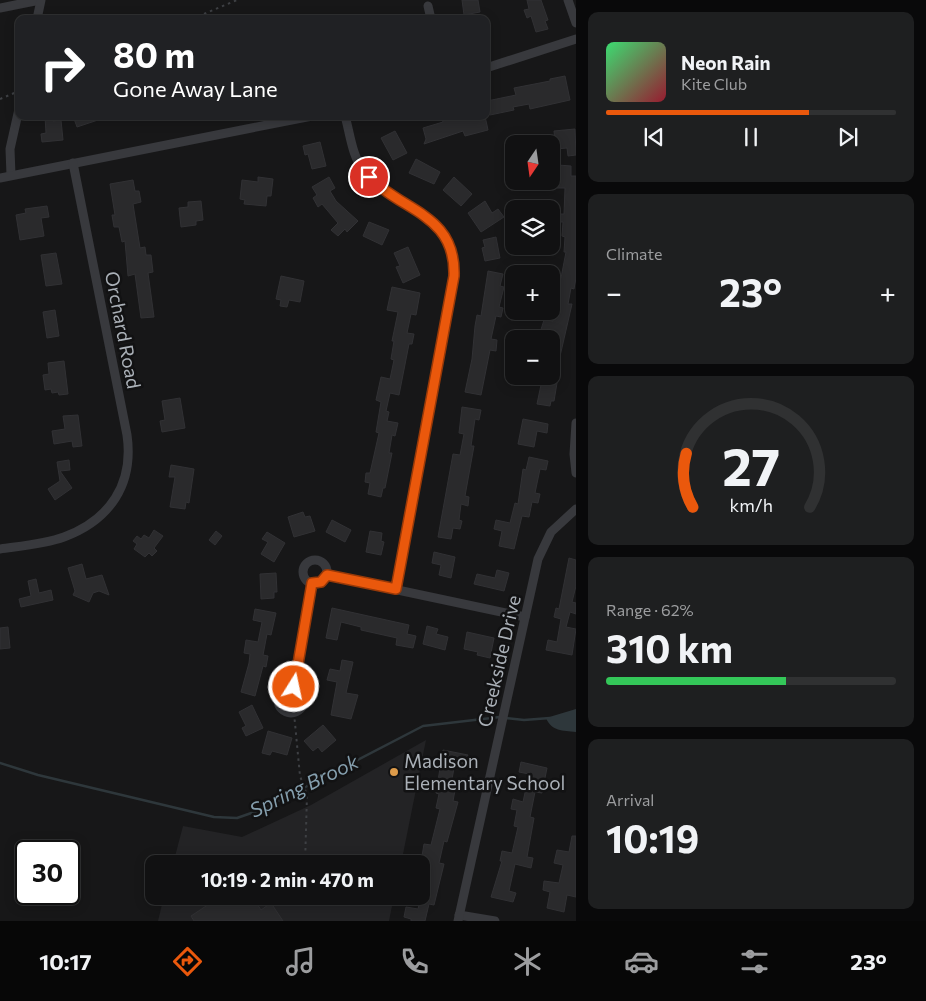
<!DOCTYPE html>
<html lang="en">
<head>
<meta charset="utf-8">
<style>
  body { margin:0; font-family:Commissioner,sans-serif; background:#1e1f20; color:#f1f3f6; height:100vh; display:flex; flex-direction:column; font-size:19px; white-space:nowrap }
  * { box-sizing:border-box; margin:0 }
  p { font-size:16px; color:#9c9d9f }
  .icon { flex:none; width:28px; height:28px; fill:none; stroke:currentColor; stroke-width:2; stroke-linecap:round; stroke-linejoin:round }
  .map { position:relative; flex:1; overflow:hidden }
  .panel { display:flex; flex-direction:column; gap:12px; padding:12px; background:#09090a; width:350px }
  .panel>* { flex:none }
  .banner { position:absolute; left:15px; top:15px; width:475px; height:105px; border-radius:10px; box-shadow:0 2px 12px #0003,0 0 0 1px #303132; background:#202124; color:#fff; overflow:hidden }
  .needle { width:32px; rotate:193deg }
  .controls { position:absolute; left:505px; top:135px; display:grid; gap:10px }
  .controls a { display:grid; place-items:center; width:55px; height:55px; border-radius:10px; background:#111112; box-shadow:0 2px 12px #0003,0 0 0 1px #303132; font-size:25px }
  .speed { position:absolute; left:15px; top:840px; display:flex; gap:10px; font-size:25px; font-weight:700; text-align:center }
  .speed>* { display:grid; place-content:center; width:65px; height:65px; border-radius:50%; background:#111112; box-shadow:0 2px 12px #0003,0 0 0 1px #303132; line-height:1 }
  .speed .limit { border:2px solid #111; border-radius:8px; background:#fff; color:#111 }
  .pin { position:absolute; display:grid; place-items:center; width:42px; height:42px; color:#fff; margin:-21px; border:2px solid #fff; border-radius:50%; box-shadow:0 1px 5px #0007 }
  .me { position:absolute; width:55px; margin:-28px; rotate:10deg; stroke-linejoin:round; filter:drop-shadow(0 0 4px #0008) }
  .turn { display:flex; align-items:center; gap:18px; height:105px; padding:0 15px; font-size:22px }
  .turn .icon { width:65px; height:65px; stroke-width:2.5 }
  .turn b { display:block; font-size:35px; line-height:42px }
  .big { font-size:38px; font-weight:700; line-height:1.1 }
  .panel .tile { flex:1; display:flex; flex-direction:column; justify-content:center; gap:8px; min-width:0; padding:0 18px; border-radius:10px; background:#1e1f20 }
  .panel .dial { align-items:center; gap:0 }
  .dial svg { height:130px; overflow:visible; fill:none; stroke:#303132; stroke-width:7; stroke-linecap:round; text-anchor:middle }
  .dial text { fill:#f1f3f6; stroke:none }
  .song { display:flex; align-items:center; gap:15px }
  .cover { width:60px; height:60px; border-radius:8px; background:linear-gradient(135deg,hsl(140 70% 55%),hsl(350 70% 35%)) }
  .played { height:5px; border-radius:2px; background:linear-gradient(90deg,#ea580c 70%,#303132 70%) }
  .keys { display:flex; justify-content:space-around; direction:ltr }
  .heat { display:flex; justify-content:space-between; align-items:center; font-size:28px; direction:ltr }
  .charge { height:8px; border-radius:4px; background:linear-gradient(90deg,#34c759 62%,#303132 0) }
  .trip { position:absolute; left:145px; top:855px; width:285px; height:50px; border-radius:10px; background:#111112; box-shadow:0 2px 12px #0003,0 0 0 1px #303132; font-weight:700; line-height:50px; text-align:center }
  .tab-bar { display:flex; height:80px; justify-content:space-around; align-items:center; background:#070707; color:#9c9d9f }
  .tab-bar .icon { width:35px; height:35px }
  .tab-bar .current { color:#ea580c }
  .tab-bar b { font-size:22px; color:#f1f3f6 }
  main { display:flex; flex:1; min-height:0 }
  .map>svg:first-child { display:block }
  .built { fill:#232325 }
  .water { fill:#2e373b }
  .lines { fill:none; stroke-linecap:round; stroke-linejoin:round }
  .stream { stroke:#2e373b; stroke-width:2.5 }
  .building { fill:#2a2a2c; stroke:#313134 }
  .path { stroke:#3e4044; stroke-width:2; stroke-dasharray:2.5 4; stroke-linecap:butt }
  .street { stroke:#38393d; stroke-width:9 }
  .route-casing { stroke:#983908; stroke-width:12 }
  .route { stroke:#ea580c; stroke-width:9 }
  .poi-dot { fill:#dd9b4a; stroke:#121213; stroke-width:2 }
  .labels { text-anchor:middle; stroke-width:5; stroke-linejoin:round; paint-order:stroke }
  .street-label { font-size:19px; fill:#aab0b7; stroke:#121213 }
  .poi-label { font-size:19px; fill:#aab0b7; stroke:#121213; text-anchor:start }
  .water-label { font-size:20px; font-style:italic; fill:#859fae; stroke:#121213 }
</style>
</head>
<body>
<main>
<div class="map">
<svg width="576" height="921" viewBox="0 0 576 921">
  <rect width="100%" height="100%" fill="#171718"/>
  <g class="built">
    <path d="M426,740L401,864H173L183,826L242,837L311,805Z"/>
    <path d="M164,896H394L389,921H158Z"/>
  </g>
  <path class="water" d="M576,709V732C562,730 552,732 546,718Z"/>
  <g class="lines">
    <g class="stream">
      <path d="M505,718L524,720L550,718"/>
      <path d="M0,763L38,775L214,817L237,818L263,809L423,726L500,717"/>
    </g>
  </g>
  <g class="building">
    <path d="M462,0H478L480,12L464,15Z"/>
    <path d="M527,0H541L548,20L545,21L548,29L536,32L531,16L527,18L524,10L529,9Z"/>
    <path d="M565,76L570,100L530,109L529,104L513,107L514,110L490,115L487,101L516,95L514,88L550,81V79Z"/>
    <path d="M45,116H53V121L61,120L63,140L42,142L41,134L46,133Z"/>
    <path d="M73,116H104V118L77,127Z"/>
    <path d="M441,116H485L488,130L465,136L463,131L424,144L426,139L423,128L443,122Z"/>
    <path d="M575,129L576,155L568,156L567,148L556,149L554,131Z"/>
    <path d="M395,131L407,153L393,160L381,138Z"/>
    <path d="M320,142L326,166L312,169L308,154L305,155L303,146Z"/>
    <path d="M416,159L440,172L434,184L409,173Z"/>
    <path d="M558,165L571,166V176H576V278L574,289L571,288L568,304H572L558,365L551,363V339H538L544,320L553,321L559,286L557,285L558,277L561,278L566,252H564L565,237L562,236L563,222H557L558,214H564L565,188H557Z"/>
    <path d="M258,177L273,179L271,196H267L266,206L244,204L245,200L240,199L242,180L258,182Z"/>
    <path d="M329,177L335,188L330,191L336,201L358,221L347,232L345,229L338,236L331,230L338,223L322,204L318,207L313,198L317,195L312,187Z"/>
    <path d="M454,177L472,194L461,206L443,190Z"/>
    <path d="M133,180L135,191H139L141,202L133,204L140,248L145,247L146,255H151L153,272L148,273L154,317L141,318L135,274L128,276L125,241L122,242L119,227H114L112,215H115L110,184Z"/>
    <path d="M201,201L203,220L196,221V225L181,227L179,208L188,207V202Z"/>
    <path d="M485,201L492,213L498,209L504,217L481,232L468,213Z"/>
    <path d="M47,206L49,217L41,218L44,236L20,240L16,215L26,213L25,209Z"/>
    <path d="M369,222L389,230L382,245L363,236Z"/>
    <path d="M496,237L500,258L485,261L482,248L485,247L483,240Z"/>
    <path d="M408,247L420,275L403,283L396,267L400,266L394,253Z"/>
    <path d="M56,253L62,284L46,286L41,255Z"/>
    <path d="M488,271L503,274L500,286L504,287L499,307L503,308L501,317L496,316L491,339L497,340L496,351L490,350L481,395L465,392L472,359L475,326L477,315L481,316Z"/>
    <path d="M281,276L304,281L300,302L289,300L287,307L280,306L281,300L276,299Z"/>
    <path d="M392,287L420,293L416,315L411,314L407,333L414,334L412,344H409L399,395L390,393L386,411L389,412L387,421L398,423L395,436L392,435L389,453H392L385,488H383L381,497L368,494L370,483L365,482L366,473H370L379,433L376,432L381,402L376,400L381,377L390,379L394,360L391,359L394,341H392L398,312L387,310Z"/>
    <path d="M55,310L59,336L47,338L43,312Z"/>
    <path d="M64,361L68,394L59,395L58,392L52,393L51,389L45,390L43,375L49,374L48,363Z"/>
    <path d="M542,380L557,383L554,401H551L550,406L537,404Z"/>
    <path d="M180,398L185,428L162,432L160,421L165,420L162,401Z"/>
    <path d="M462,407L481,410L479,420L475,419L471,446H474L465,496L469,497L468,506L461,504L459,520L462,521L460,529L453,528L451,539L438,537L453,454L460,455L464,434L459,433Z"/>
    <path d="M78,415L82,446L73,447L72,441L54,444L52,431L65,429L63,416Z"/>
    <path d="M523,419L548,424L547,433L537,431L534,447L518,444Z"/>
    <path d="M529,457L548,461L546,470L540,469L535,493L540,494L538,503L532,502L529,517L522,516L514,549L499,546L502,531L494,529L496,520L510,523L515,503L518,504L523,469L526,470Z"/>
    <path d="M69,460L70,470L60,471L72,488L55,500L48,489L60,481L57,462Z"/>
    <path d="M171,465L194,469L189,503L186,502L185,509L170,507L175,477H169Z"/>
    <path d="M303,512L305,517L310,516L315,531L294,537L288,517Z"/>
    <path d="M332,520L351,530L345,542L326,532Z"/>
    <path d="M154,530L163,536L154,548L157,551L152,556L149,553L145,557L134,549L137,544L133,541L137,536L141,539L144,535L149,538Z"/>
    <path d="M216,531L222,536L215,545L209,540Z"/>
    <path d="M370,531L382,533L381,541L384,542L381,555L366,552Z"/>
    <path d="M267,532L285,543L274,562L261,554L268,542L262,539Z"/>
    <path d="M434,552L455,557L451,578L439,575L441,565L432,563Z"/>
    <path d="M569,558L576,560V586L572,602L576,603V614L570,612L566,627L576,629L572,655L546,650L548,640L557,642L561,619L554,617L556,608L559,609Z"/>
    <path d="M82,564L86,579L102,575L109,595L99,591L93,593L89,602L73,595L75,591L68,568Z"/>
    <path d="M497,570L509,573L504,591L474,584L477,574L495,578Z"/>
    <path d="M276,573L277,592H274V598L261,599L260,574Z"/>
    <path d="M36,579L39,593L51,590L53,600L21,607L19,599L31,596L28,581Z"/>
    <path d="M332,608L409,625L407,634L416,636L413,648L396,645L397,638L361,630V627L341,622L337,640L326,638Z"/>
    <path d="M255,609L276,613L271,635L267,634L263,655L268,656L266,667L263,666L255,696L241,692L249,663L250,654L244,653L246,640L258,642L262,622L253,620Z"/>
    <path d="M427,626L438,629L436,634L448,637L445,650L423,644Z"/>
    <path d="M8,627L10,648L0,649V628Z"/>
    <path d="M467,632L494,638L490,658L477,655L478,652L464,649Z"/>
    <path d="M342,660L353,662L346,693L358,695L351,719L331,715L337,682L327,680L330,669L340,671Z"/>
    <path d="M252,705L263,728L246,736L242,728L246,726L239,712Z"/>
    <path d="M323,725L336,740L322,752L318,747L313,751L304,741Z"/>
    <path d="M268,731L292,738L287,755L272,751L270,755L262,753Z"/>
    <path d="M443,750L468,755L466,765L455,763L451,784L456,785L453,801L458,802L447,842L444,841L439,863L444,864L434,905L429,904L425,921H411V919L404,917L406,907L418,909L423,889L421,888V875L425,857L422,856L424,844L431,845L440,809L436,808L439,794L436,793Z"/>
    <path d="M521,762L547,768L542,793L535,792L530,817L534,818L527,857L533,858L531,868L515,864L509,891L516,893L513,902L491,897L502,861H500L502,851L512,853L518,827L514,826L517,810L511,809L513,799L523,802L529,774L519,772Z"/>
    <path d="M572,836H576V897L567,895L564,912L547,908L550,892L543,890L544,881L559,883L563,865L554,863L557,850L569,852Z"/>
    <path d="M221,896H252L261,910L271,903L283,921H194L191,916Z"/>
  </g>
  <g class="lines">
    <g class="path">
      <path d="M192,19L237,0"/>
      <path d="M0,99L19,91"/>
      <path d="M294,713L300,776L307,795L305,864"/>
    </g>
    <g class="street">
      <path d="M568,0L576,23"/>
      <path d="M428,6L431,19"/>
      <path d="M0,8L40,0"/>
      <path d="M37,19L41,0"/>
      <path d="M486,68L576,39"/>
      <path d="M345,116C350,133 352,157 364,171C397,210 456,212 454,276L396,589"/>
      <path d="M11,175L10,149L19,109"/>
      <path d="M0,178L312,116"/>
      <path d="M576,423L574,454L576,473"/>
      <path d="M0,549C21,546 45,544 64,537C110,520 134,484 127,435L73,163"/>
      <circle cx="315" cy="572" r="12"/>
      <path d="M327,575L525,617"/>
      <circle cx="291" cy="700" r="13"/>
      <path d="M294,687L312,583"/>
      <path d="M459,915L495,921"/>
      <path d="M458,921L538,559L551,532L576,509"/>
    </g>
  </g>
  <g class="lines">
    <defs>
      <path id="route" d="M294,687L312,583L321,582L327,575L396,589L454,276C456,214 403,212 369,177"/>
    </defs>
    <use href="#route" class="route-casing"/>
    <use href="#route" class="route"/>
  </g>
  <circle class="poi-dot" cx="394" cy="772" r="5"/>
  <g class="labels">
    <g class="street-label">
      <text transform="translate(123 330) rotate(79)" y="7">Orchard Road</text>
      <text transform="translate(499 661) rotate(-77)" y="7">Creekside Drive</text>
    </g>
    <g class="poi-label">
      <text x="404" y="768">Madison<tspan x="404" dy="22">Elementary School</tspan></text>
    </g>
    <g class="water-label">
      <text transform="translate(304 786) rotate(-26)" y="7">Spring Brook</text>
    </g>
  </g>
</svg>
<div class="controls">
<a><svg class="needle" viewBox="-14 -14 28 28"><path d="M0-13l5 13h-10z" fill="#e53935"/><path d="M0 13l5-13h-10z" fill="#9c9d9f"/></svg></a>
<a><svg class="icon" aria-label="layers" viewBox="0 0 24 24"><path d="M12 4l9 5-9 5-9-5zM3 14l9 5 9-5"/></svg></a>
<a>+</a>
<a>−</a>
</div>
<div class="speed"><div class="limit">30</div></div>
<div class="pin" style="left:369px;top:177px;background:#d93025"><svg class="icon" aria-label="arrive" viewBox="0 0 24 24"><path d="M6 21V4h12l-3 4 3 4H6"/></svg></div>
<svg class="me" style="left:294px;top:687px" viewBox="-20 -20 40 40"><circle r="17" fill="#ea580c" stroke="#fff" stroke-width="3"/><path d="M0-11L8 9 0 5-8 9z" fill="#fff"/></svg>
<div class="trip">10:19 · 2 min · 470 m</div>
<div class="banner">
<div class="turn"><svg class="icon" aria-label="right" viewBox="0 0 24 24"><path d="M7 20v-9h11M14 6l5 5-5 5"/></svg><div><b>80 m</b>Gone Away Lane</div></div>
</div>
</div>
<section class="panel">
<div class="tile">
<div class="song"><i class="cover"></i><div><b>Neon Rain</b><p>Kite Club</p></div></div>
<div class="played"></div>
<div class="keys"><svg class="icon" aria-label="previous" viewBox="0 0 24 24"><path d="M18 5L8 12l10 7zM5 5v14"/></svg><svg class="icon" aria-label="pause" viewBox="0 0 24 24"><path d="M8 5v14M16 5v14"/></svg><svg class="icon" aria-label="next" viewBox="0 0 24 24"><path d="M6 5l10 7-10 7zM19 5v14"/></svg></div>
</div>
<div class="tile"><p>Climate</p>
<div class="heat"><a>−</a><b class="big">23°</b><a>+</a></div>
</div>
<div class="tile dial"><svg viewBox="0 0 100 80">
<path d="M14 69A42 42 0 1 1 86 69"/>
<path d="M14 69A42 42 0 0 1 10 36" stroke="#ea580c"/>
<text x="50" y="56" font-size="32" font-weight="700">27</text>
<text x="50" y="72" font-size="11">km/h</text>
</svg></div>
<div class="tile"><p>Range · 62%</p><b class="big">310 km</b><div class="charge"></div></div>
<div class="tile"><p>Arrival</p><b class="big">10:19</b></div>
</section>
</main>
<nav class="tab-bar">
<b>10:17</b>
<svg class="icon current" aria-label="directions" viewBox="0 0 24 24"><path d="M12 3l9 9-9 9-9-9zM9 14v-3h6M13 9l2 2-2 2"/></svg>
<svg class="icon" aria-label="music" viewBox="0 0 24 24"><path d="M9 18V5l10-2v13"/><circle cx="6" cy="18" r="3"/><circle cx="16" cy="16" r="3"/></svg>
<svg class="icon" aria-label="phone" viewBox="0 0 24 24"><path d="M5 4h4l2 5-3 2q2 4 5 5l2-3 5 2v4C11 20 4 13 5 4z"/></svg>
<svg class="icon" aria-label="climate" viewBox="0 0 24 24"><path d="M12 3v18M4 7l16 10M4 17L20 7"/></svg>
<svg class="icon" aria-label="car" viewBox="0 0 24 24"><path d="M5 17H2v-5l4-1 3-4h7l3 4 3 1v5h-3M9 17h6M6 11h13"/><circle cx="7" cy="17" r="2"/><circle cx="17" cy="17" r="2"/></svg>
<svg class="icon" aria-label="filters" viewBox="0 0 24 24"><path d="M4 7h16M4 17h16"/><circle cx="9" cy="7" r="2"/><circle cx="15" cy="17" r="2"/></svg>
<b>23°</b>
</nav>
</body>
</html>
